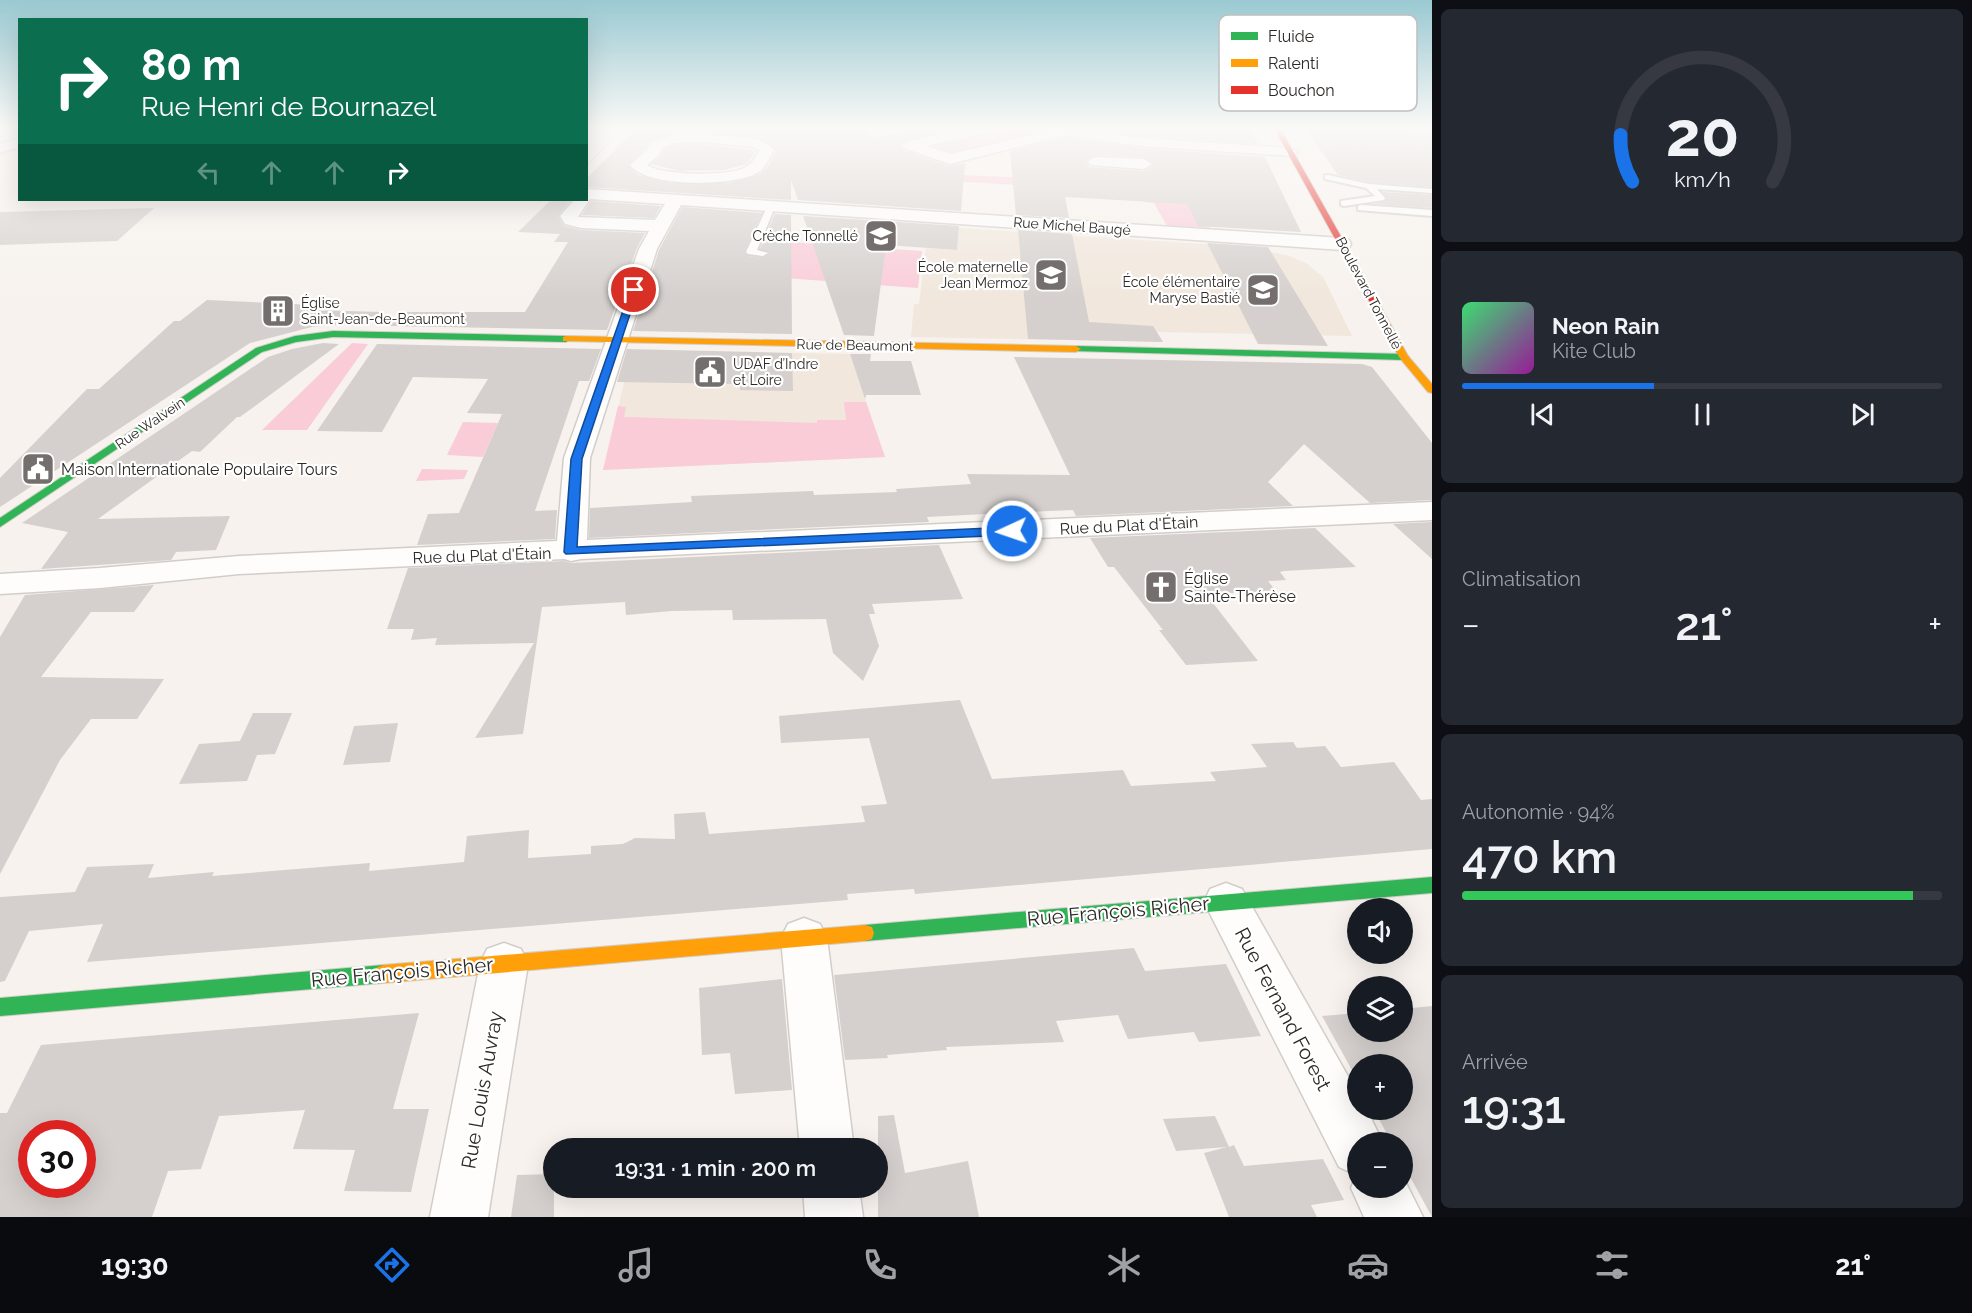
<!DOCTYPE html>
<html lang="fr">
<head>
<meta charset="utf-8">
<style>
  body { margin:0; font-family:Raleway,sans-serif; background:#242831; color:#f1f3f6; height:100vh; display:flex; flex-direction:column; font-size:22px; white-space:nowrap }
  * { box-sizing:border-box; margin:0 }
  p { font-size:20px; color:#9ea1a6 }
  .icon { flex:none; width:33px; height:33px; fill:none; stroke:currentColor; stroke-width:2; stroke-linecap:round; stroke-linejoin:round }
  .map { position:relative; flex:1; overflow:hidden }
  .details { display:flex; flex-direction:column; gap:9px; padding:9px; background:#0d0f14; width:540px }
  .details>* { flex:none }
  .guide { position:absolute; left:18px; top:18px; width:570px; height:183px; border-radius:0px; box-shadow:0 6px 24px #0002; background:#0b6e4f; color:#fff; overflow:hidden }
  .buttons { position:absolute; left:1347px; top:898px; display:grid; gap:12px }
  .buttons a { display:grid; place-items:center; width:66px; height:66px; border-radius:50%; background:#171b24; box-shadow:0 6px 24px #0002; font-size:30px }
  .speed { position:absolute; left:18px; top:1120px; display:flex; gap:12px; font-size:30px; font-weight:700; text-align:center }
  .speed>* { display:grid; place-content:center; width:78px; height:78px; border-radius:50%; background:#171b24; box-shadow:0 6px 24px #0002; line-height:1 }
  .speed .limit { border:9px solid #d22; background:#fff; color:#111 }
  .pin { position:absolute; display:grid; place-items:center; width:51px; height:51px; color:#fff; margin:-26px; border:3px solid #fff; border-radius:50%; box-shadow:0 2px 6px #0007 }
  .me { position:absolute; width:66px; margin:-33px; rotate:267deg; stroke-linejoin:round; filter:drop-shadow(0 0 4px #0008) }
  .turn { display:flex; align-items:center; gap:21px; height:126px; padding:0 24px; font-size:27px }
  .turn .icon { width:78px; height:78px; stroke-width:2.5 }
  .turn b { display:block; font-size:42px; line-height:51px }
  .lanes { display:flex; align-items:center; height:57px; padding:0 24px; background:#0003; justify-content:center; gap:30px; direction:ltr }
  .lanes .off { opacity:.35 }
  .big { font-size:45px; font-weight:600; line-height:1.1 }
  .details .tile { flex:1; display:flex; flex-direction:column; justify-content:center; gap:9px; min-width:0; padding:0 21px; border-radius:9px; background:#242831 }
  .details .dial { align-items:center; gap:0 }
  .dial svg { height:156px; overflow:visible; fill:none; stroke:#363941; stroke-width:7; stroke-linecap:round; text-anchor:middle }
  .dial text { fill:#f1f3f6; stroke:none }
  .song { display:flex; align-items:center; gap:18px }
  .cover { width:72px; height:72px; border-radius:9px; background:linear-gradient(135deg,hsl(140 70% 55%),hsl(300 70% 35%)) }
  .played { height:6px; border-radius:3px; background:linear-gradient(90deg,#1a73e8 40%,#363941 40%) }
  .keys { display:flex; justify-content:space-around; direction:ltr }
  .heat { display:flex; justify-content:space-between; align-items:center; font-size:33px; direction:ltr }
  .charge { height:9px; border-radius:4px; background:linear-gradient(90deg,#34c759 94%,#363941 0) }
  .trip { position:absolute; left:543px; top:1138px; width:345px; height:60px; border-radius:30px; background:#171b24; box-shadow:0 6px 24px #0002; font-weight:600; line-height:60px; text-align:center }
  .tab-bar { display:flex; height:96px; justify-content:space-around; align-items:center; background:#090b0e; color:#9ea1a6 }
  .tab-bar .icon { width:42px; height:42px }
  .tab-bar .on { color:#1a73e8 }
  .tab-bar b { font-size:27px; color:#f1f3f6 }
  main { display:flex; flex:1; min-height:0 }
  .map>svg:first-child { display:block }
  .built { fill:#f1e7dc }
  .green { fill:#f9ccd8 }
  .building { fill:#d5d0cd; fill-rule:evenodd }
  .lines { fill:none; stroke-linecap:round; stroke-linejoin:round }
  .lane-casing { stroke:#d1ceca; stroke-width:4 }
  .street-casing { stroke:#d1ceca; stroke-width:3 }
  .fast-casing { stroke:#d1ceca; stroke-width:2 }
  .slow-casing { stroke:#d1ceca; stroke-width:2 }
  .jam-casing { stroke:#d1ceca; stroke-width:2 }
  .path { stroke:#d4d2d0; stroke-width:1.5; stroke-dasharray:1.5 1.5; stroke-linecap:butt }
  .lane { fill:#fefdfc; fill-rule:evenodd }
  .street { fill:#fefdfc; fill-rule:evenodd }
  .fast { fill:#30b455; fill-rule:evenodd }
  .slow { fill:#ff9f0a; fill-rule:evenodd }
  .jam { fill:#e5322d; fill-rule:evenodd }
  .route { fill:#1a73e8; stroke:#114b97; stroke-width:1.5 }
  .labels { text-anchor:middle; stroke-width:4.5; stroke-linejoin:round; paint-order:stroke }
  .far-street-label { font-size:14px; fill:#2d2926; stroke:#fff }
  .far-poi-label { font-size:14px; fill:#2d2926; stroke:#fff; text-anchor:end }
  .poi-label { font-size:16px; fill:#2d2926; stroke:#fff; text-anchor:start }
  .street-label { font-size:16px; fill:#2d2926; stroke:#fff }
  .near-street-label { font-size:20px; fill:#2d2926; stroke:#fff }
  .key { fill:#fff; stroke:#c0bfbe; stroke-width:1.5 }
  .key-label { font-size:16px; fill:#2d2926 }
</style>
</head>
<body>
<main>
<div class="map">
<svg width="1432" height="1217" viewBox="0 0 1432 1217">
  <rect width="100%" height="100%" fill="#f7f2ed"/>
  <g class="built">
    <path d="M959,228L1234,246L1287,255L1306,263L1323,277L1352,336L1157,332L1163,342L911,337L914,304H919L926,248L957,250Z"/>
    <path d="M632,350L850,354L885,457L603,470Z"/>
  </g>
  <g class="green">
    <path d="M999,128H1033L1047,132L949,155L923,146Z"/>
    <path d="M831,169L1183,185L1210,228L1167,226L1154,203L1144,202L1140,192L846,175Z"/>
    <path d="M776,241L922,251L918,288L760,276Z"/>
    <path d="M352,343L368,344L307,430H262Z"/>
    <path d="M844,402H866L885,457L603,470L618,406L626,407L624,417L817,423V420H846Z"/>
    <path d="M463,422L498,423L483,457L447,455Z"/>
    <path d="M422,469L468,470L464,479L416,481Z"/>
  </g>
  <g class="building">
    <path d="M637,128H868V137L873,138L921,128H961L909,139L900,144L903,150L949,166L965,163L961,211L798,200L791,180V200L586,187V179ZM703,132L758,137L776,150L769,165L760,174L728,183H670L638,175L628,165L645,149L649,141L673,133Z"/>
    <path d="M1008,128H1041L1042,130L1009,138Z"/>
    <path d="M1085,128H1250L1258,144L1140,136Z"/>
    <path d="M1305,128H1358L1432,133V187L1369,182L1338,175Z"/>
    <path d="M1066,137L1140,148L1265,157L1301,232L1198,226L1187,204L1065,197L1069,218L1016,215L1010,151ZM1096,155L1144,157L1154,165L1144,171L1089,167L1086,160Z"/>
    <path d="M967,139V148L951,152L935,146Z"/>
    <path d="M703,144L756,151L746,164L724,170L680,171L651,164L660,157L664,150L675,145Z"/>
    <path d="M1382,192L1432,195V208L1375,204L1386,201L1387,198Z"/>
    <path d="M551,200H571L558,216L564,226L581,230L645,233L637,248L607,330L390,326L400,312H525L568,242H554L560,234L518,232Z"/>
    <path d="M591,201L661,206L654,218L582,215Z"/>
    <path d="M682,207L762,213L744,252L748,256L763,258L770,254L760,249L775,214L791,215L792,334L633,331L659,250Z"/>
    <path d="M154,208L117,241L0,245V212Z"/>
    <path d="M803,216L959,226L957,250L886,245L874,336L844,335Z"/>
    <path d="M1018,230L1072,234L1089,322L1153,326L1163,342L1028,339Z"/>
    <path d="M1207,243L1268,247L1328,346L1258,344Z"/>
    <path d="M207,300L315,305L308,310L382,312L363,325H333L312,327L250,343L0,507V478L87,389H99L174,321H180Z"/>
    <path d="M323,343L339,344L240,417H237L200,452L192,451L98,519L230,516L216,550L176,552L171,560L41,569L68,532L22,523L268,357L292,349Z"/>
    <path d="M377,344L601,349L589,381H579L535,511L557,510L555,539L417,545L428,514L459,513L502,414L467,413L488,379L413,377L382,432L317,431Z"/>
    <path d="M627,349L792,353L793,391L740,390V384L617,382Z"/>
    <path d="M850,354H871L870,361H911L921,395H866L865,399Z"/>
    <path d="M1014,357L1362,364L1372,367L1432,443V500L1370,503L1304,444L1268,482L1293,506L1076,516L1073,510L1006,513L927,517L929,522L589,538L590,508L692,502L691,496L813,491L814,495L897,492L896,489L971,484L967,474L1070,475Z"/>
    <path d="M1432,522V559L1393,524Z"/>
    <path d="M1315,528L1356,567L1284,571L1280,572L1286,580L1268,581L1276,591L1206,594L1258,661L1186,665L1159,630H1163L1114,567H1108L1090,538Z"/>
    <path d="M939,545L963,599L872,604L875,614H869L879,646L863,681L833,653L826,619L733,620L732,610L672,611L626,615L625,602L542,607L523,734L475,738L534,643L435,645L437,638L411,640L414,629H387L408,568L564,561L571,563Z"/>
    <path d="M154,585L134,612H91L41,677L164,679L137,719H91L60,760L0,874V637L25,595Z"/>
    <path d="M960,700L992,779L1123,770L1131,786L1216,781L1210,772L1267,767L1251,744L1293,742L1297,748L1325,746L1341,767L1394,762L1421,800L1432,799V849L937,892L915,894L914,889L847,894L848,900L87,962L103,924L29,931L5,981L0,982V897L75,892L87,867L154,864L148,878L214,872L212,876L370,863L369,871L464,862L467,836L529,830L528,858L591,854V846L623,844L635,838L675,839L674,814L705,812L709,834L865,822L861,806L887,804L869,738L781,743L779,716Z"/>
    <path d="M253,713H292L275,754L257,755L247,781L179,784L199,744L240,741Z"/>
    <path d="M398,723L390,762L343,765L354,726Z"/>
    <path d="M1134,948L1145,971L1226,964L1261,1036L1199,1042L1194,1032L1128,1039L1118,1015L1056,1021L1064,1042L946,1047L947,1050L887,1055L888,1058L845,1060L834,975Z"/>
    <path d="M782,979L792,1090L735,1094L730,1053L702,1055L699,988Z"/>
    <path d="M1432,1006V1217L1402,1162V1143H1392L1374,1110H1402V1065H1358V1081L1322,1016L1358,1013V1032H1402V1009Z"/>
    <path d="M419,1013L393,1109H429L411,1192L344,1191L355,1150L293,1149L305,1110L219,1116L201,1169L168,1171L152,1217H0V1113H7L41,1045ZM32,1134H82V1185H32Z"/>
    <path d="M894,1115L905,1173L968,1161L979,1217H878V1116Z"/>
    <path d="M1215,1116L1229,1147L1234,1145L1244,1166L1323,1159L1344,1200L1311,1205L1317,1217H1229L1204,1153L1227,1147L1176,1151L1163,1119Z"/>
    <path d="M554,1174V1217H511L517,1175Z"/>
  </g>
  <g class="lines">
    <defs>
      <g id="lane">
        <path d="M1328,175L1369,184L1432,189V193L1377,189L1385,198L1384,200L1344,206L1341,205V201L1375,196L1366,188L1325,179V175Z"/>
        <path d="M768,205L775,207L757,250L768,253L763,256L748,254L746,252Z"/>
        <path d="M1361,205L1432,210V216L1358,210V206Z"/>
      </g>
      <g id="street">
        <path d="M971,128H997L995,131L926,146L951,154L1047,131L1043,128H1071L1140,138L1291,148L1298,152L1291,156L1140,146L1066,135L950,164L904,148L902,145L909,141Z"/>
        <path d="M703,134L758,139L774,149C770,158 765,170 755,174C731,186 647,188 630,165L647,150L650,143L673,135ZM703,142L754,147L759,150C756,157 752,164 744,168C727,176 663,176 647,165L659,155L662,148L675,143Z"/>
        <path d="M20,138V147L0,153V144Z"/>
        <path d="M1096,157L1144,159L1152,164L1144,169L1091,165L1088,162L1091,159Z"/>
        <path d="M586,189L1342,238L1349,240L1351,244L1349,248L1342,250L681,205L657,249L590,458L587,540L1432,502V520L581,559L571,561L564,559L239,574L100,588L0,594V574L100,568L239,556L557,541L564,458L639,249L649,231L581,228L565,224L560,216L574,200H586ZM590,199L665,204L655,220L578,217Z"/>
        <path d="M1226,883L1242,889L1358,1094V1110H1367L1383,1143H1358V1188H1402V1175L1423,1217H1364L1351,1188L1356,1175L1339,1167L1204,902L1210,889Z"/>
        <path d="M804,918L820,924L827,938L854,1149H800L781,938L788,924Z"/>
        <path d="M504,943L521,949L528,964L488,1217H430L480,964L487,949Z"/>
        <path d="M803,1188H859L863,1217H805Z"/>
      </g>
      <g id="fast">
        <path d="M333,331L566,336L571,339L566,342L333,337L296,342L262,352L0,527V518L256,348L295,336Z"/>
        <path d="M1076,346L1404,354L1409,357L1404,360L1073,351V347Z"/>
        <path d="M1432,877V893L865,941L858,939L856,933L858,927L865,925Z"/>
        <path d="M383,965L390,968L393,974L390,980L383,983L0,1016V998Z"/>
      </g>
      <g id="slow">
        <path d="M1373,304H1379L1408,356L1432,384V393L1428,392L1399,357L1372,306Z"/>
        <path d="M566,336L1076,346L1081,349L1076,352L563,341V337Z"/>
        <path d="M865,925L872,927L874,933L872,939L865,941L383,983L376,980L373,974L376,968L383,965Z"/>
      </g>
      <path id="jam" d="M1274,128H1280L1380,306L1379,308L1372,306Z"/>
    </defs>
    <use href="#lane" class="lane-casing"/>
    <use href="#street" class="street-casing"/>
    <use href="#fast" class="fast-casing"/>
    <use href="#slow" class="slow-casing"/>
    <use href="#jam" class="jam-casing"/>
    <g class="path">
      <path d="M1308,129L1397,135L1393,128"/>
      <path d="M1397,135L1427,168"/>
      <path d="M1402,139L1426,141L1432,147"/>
      <path d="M1319,145L1432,153"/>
      <path d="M586,166L624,128"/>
    </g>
    <use href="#lane" class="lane"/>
    <use href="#street" class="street"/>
    <use href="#fast" class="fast"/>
    <use href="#slow" class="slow"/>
    <use href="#jam" class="jam"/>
  </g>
  <linearGradient id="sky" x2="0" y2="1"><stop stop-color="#9ac9d2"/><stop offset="0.43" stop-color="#fbf9f7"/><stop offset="1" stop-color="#fbf9f7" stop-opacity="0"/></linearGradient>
  <rect width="1432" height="298" fill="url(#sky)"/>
  <path class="route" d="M631,288L638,290L582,459L577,547L1012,527L1019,531L1012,535L566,554L564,552L571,459Z"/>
  <defs>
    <symbol id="school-square" viewBox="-11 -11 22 22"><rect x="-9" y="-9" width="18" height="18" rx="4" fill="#746f6c" stroke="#fff"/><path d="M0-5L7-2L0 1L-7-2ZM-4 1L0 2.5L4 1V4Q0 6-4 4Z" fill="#fff"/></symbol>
    <symbol id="building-square" viewBox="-11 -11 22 22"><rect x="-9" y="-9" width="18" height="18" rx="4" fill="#746f6c" stroke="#fff"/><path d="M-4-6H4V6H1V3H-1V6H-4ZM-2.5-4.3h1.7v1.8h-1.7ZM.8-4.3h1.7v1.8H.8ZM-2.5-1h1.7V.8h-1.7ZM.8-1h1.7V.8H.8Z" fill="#fff"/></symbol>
    <symbol id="civic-square" viewBox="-11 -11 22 22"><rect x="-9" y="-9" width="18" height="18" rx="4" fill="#746f6c" stroke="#fff"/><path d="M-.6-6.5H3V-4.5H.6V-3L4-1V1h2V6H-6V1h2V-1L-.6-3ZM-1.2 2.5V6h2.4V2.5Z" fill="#fff"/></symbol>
    <symbol id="church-square" viewBox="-11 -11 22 22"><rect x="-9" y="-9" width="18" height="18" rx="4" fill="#746f6c" stroke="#fff"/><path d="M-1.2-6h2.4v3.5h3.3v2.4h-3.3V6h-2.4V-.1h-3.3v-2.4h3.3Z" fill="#fff"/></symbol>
  </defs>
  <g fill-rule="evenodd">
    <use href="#school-square" x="862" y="217" width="38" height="38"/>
    <use href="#school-square" x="1032" y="256" width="38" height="38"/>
    <use href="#school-square" x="1244" y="271" width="38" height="38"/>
    <use href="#building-square" x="259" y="292" width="38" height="38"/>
    <use href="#civic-square" x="691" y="353" width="38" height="38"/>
    <use href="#civic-square" x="19" y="450" width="38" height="38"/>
    <use href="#church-square" x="1142" y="568" width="38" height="38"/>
  </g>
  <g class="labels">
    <g class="far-street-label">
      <text transform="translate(1072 226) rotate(4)" y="5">Rue Michel Baugé</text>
      <text transform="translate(1369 293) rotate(62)" y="5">Boulevard Tonnellé</text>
      <text transform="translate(855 345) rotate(1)" y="5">Rue de Beaumont</text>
      <text transform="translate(150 423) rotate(-34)" y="5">Rue Walvein</text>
    </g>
    <g class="far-poi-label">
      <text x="858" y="241">Crèche Tonnellé</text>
      <text x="1028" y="272">École maternelle<tspan x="1028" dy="16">Jean Mermoz</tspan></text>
      <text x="1240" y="287">École élémentaire<tspan x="1240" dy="16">Maryse Bastié</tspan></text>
      <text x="301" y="308" text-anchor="start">Église<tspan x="301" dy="16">Saint-Jean-de-Beaumont</tspan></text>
      <text x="733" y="369" text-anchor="start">UDAF d’Indre<tspan x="733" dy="16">et Loire</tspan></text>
    </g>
    <g class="poi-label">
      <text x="61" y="475">Maison Internationale Populaire Tours</text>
      <text x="1184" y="584">Église<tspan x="1184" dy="18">Sainte-Thérèse</tspan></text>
    </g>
    <g class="street-label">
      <text transform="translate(1129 525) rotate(-3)" y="6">Rue du Plat d'Étain</text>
      <text transform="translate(482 555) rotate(-2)" y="6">Rue du Plat d'Étain</text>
    </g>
    <g class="near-street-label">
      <text transform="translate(1118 911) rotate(-5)" y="7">Rue François Richer</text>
      <text transform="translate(402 972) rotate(-5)" y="7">Rue François Richer</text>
      <text transform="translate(1283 1009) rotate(62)" y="7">Rue Fernand Forest</text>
      <text transform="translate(482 1090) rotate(-80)" y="7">Rue Louis Auvray</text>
    </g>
  </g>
  <rect x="1219" y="15" width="198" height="96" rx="9" class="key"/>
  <rect x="1231" y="32" width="27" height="8" fill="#30b455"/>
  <rect x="1231" y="59" width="27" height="8" fill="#ff9f0a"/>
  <rect x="1231" y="86" width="27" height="8" fill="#e5322d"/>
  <g class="key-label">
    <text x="1268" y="42">Fluide</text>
    <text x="1268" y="69">Ralenti</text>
    <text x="1268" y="96">Bouchon</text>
  </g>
</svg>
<div class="buttons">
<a><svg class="icon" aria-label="sound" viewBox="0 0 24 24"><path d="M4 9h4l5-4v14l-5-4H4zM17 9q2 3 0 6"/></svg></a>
<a><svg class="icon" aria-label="layers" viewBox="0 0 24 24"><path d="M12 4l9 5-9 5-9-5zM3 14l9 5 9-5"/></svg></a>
<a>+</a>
<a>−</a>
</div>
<div class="speed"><div class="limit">30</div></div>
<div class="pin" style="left:634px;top:290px;background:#d93025"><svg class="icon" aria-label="arrive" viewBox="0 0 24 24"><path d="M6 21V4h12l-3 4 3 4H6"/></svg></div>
<svg class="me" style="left:1012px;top:531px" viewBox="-20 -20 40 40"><circle r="17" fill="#1a73e8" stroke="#fff" stroke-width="3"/><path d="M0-11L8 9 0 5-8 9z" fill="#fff"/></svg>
<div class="trip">19:31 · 1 min · 200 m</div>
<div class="guide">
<div class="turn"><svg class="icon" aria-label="right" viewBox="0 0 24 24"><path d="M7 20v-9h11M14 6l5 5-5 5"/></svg><div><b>80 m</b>Rue Henri de Bournazel</div></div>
<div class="lanes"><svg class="icon off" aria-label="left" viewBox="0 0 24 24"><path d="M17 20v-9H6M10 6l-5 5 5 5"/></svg><svg class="icon off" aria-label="ahead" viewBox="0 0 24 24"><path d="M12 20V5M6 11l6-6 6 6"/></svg><svg class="icon off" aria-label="ahead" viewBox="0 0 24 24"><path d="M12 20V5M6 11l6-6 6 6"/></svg><svg class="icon" aria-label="right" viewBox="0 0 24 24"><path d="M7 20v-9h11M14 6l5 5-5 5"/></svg></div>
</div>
</div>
<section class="details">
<div class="tile dial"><svg viewBox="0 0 100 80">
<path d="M14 69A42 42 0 1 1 86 69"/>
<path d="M14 69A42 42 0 0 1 8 45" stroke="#1a73e8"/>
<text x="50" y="56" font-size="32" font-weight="700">20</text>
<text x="50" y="72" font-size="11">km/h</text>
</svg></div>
<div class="tile">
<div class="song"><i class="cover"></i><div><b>Neon Rain</b><p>Kite Club</p></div></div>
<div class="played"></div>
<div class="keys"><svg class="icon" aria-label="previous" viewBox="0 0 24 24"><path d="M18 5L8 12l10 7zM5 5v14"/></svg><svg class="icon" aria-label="pause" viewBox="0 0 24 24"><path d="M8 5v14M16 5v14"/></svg><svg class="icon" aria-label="next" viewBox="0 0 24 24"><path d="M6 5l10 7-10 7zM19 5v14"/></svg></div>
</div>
<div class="tile"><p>Climatisation</p>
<div class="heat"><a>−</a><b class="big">21°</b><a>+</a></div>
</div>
<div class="tile"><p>Autonomie · 94%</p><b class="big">470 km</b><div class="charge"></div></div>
<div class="tile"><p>Arrivée</p><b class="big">19:31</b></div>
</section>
</main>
<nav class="tab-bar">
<b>19:30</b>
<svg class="icon on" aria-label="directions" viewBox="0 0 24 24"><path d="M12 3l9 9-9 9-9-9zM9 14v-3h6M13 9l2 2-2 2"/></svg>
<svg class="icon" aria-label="music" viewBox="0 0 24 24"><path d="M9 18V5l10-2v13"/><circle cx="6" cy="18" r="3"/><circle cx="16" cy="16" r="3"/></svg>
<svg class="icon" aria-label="phone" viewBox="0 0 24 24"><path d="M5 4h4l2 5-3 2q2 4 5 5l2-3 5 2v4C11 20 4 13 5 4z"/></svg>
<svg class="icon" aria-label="climate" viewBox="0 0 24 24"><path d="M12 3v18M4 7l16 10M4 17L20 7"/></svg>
<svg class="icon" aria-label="car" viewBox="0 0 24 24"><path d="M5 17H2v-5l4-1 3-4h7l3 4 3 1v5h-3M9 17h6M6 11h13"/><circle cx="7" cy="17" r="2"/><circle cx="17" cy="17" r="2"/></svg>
<svg class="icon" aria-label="filters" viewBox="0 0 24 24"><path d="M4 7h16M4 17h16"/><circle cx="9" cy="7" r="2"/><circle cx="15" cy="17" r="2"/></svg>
<b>21°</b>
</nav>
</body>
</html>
